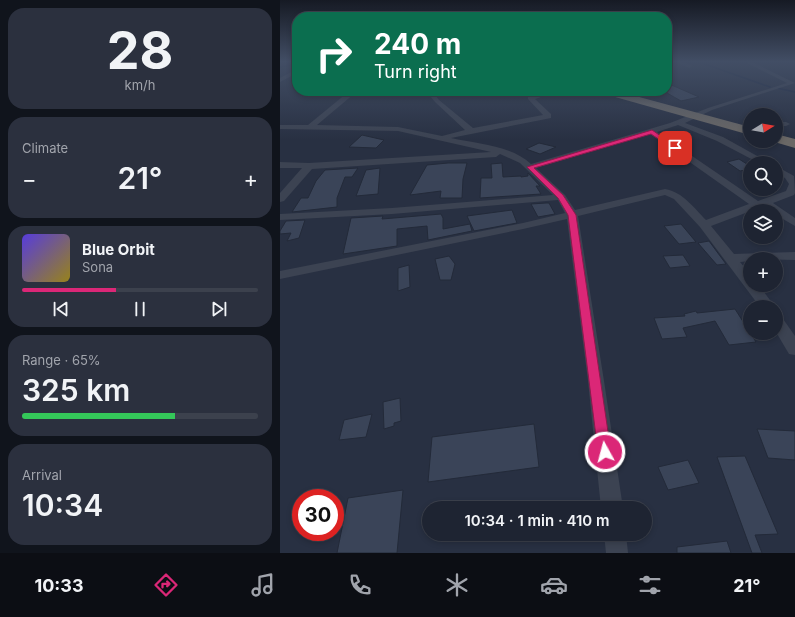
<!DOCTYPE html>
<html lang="en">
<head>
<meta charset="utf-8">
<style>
  body { margin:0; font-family:Inter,sans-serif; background:#2b303e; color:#f1f3f6; height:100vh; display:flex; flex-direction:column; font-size:15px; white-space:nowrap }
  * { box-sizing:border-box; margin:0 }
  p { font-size:13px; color:#a1a4ac }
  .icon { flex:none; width:22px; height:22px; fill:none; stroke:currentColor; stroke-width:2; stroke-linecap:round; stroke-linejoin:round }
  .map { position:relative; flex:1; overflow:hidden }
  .drawer { display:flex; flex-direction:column; gap:8px; padding:8px; background:#10141c; width:280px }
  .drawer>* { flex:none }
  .hud { position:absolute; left:12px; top:12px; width:380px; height:84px; border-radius:16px; box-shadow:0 2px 6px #0003,0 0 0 1px #3c414d; background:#0b6e4f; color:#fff; overflow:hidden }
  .needle { width:26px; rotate:79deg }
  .tools { position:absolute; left:463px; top:108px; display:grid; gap:8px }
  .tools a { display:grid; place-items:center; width:40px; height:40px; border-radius:50%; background:#1e2432; box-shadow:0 2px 6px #0003,0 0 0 1px #3c414d; font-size:20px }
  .speed { position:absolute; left:12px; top:489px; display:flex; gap:8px; font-size:20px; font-weight:700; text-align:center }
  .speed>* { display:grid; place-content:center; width:52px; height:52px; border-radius:50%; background:#1e2432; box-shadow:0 2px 6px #0003,0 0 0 1px #3c414d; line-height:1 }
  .speed .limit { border:6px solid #d22; background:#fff; color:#111 }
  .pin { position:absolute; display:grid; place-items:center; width:34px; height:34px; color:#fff; margin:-17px; border-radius:8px; box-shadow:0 2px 6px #0006 }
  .me { position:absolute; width:44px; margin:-22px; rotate:353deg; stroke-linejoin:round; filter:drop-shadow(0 0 3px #0008) }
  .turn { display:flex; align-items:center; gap:14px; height:84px; padding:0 16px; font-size:18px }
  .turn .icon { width:52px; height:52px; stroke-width:2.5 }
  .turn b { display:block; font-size:28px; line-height:34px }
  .big { font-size:30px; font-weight:600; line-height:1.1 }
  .drawer .card { flex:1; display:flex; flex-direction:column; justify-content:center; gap:6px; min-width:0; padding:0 14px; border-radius:16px; background:#2b303e }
  .drawer .dial { align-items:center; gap:0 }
  .dial b { font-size:52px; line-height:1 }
  .song { display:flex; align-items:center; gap:12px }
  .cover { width:48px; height:48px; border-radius:6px; background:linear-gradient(135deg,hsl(250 70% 55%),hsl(50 70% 35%)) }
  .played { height:4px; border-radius:2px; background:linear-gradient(90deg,#db2777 40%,#3c414d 40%) }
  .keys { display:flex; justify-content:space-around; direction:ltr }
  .heat { display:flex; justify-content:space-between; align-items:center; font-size:22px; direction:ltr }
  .charge { height:6px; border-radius:3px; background:linear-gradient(90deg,#34c759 65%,#3c414d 0) }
  .trip { position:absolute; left:142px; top:501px; width:230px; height:40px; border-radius:20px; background:#1e2432; box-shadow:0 2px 6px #0003,0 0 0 1px #3c414d; font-weight:600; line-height:40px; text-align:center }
  .dock { display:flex; height:64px; justify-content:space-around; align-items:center; background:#0c0e14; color:#a1a4ac }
  .dock .icon { width:28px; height:28px }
  .dock .on { color:#db2777 }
  .dock b { font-size:18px; color:#f1f3f6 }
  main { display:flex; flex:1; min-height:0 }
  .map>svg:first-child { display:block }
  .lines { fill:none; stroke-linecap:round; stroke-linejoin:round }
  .stream { stroke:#1b2640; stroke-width:1.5 }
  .building { fill:#3a4458; stroke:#232a39 }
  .minor { fill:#3c4352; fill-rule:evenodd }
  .trunk { fill:#6a6866; fill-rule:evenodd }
  .route { fill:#db2777; stroke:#8e194d }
</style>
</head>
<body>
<main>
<section class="drawer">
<div class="card dial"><b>28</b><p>km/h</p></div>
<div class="card"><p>Climate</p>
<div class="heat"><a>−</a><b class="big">21°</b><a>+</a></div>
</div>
<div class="card">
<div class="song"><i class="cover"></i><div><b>Blue Orbit</b><p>Sona</p></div></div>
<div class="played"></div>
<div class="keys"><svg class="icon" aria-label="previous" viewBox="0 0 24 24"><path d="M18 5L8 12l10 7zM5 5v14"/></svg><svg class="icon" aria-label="pause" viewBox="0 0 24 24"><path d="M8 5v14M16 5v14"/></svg><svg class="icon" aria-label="next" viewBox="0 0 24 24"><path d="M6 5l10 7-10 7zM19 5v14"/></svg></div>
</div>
<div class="card"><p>Range · 65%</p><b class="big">325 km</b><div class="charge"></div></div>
<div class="card"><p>Arrival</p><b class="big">10:34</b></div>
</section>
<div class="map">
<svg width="515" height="553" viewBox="0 0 515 553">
  <rect width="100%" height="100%" fill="#283042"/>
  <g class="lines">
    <g class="stream">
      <path d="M419,62L490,87"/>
      <path d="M0,67L17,64"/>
      <path d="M497,88L515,92"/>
    </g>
  </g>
  <g class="building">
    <path d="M387,83L419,97L401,101L387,93Z"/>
    <path d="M82,135L104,140L96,148L69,147Z"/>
    <path d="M259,143L276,147L260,154L246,149Z"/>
    <path d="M459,159L470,166V169L460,171L447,162Z"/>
    <path d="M168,163H187L183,179L182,198H160L161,191L130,195L147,165Z"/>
    <path d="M222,163L223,177L241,176V177L248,176V173L260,186H256L261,194L200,198L201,178H212L211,164Z"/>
    <path d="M78,168L72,177H65L57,198V207L12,212L21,198H28L36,181L45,170Z"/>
    <path d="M100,168L98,194L76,196L86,170Z"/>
    <path d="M266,203H269L275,214L258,217L251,204Z"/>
    <path d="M232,210L237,223L194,231L187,216Z"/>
    <path d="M161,214L163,218V229L190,224L192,231L148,240L147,226L117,229V246L63,254L71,218L103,216L102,219Z"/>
    <path d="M25,220L19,238L7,241L11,233L0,234V231L6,221Z"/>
    <path d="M401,224L416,242L399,244L384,226Z"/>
    <path d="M429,241L446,264L437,265L418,243Z"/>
    <path d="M403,255L410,266L390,268L383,256Z"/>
    <path d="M169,256L175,264L171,280H160L155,259Z"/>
    <path d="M129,265L130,287L118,291V268Z"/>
    <path d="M455,309L476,342L449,345L435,321L403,328L407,337L382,339L374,318L405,316L404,314L416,311L417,313Z"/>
    <path d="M120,398L121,421L114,423V426L104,429L103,402Z"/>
    <path d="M92,414L86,437L59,440L64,420Z"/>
    <path d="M254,424L259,467L148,482L152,437Z"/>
    <path d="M477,429L515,431V460L488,458Z"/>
    <path d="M465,456L498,534L475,535L482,553H472L437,457Z"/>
    <path d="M408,460L419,483L388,490L378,467Z"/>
    <path d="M123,490L117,553H57L68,498Z"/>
    <path d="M447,541L451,553H397V547Z"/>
  </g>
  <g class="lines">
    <g class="minor">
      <path d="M396,62H404L412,66L409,68Z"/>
      <path d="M465,62H472L515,83L432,110L405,123L443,137L490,163H479L437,141L398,125L377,132L478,201L506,191L509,184L505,178L496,173V166L514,176L515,193L514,195L493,203L515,218V226L496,215V211H490L484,206L431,226L454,254L515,252V260L470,259V261L460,262L470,274V285H479L495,307H480L420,227L394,199L385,195L298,216L324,381L343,508H321L308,381L287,219L243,229L0,279V271L243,223L285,213L278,200L112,214L0,220V214L112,208L273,195L240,163L220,154L216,157L32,169L4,201L0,202V193L22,168H0V162L29,163L211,152L118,131L0,129V125H28L67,93H22L19,91H92L89,93H75L37,125L118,127L162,136L185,130L155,102L146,91H152L159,100L193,128L263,115L248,99V97L269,91H279L255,99L271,114V118L171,138C197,144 231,145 251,164L390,123L428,108L507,83ZM370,134L469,204L426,220C414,208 403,192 385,189L295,210L285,195L256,168Z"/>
      <path d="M17,69V73L0,82V78Z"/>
      <path d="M470,122V127L459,130L455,128Z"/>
      <path d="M496,122H506L510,124L506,126H496Z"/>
      <path d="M496,314L501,316L515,336V355L509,354L496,332Z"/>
      <path d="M324,534H346L348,553H326Z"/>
    </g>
    <g class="trunk">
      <path d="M320,91H337L470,127V135L321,93Z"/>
      <path d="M496,134L515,139V148L491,141H496Z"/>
    </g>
  </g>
  <linearGradient id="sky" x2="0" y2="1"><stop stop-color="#161a24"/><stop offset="0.44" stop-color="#424e65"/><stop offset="1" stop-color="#424e65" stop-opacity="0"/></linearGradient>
  <rect width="515" height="140" fill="url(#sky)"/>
  <path class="route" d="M372,130L397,147V149H393L371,134L254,168L283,195L296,215L331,452L329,456L325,458L320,456L318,452L288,215L278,198L247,167Z"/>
</svg>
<div class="tools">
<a><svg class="needle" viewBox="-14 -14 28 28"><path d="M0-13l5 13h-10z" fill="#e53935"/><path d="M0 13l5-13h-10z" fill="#a1a4ac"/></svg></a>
<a><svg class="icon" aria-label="search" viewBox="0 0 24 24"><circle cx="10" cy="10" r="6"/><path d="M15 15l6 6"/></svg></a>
<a><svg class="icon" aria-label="layers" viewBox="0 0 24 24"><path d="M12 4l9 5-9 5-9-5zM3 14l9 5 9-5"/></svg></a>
<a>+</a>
<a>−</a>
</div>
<div class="speed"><div class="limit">30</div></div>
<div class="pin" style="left:395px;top:148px;background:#d93025"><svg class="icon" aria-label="arrive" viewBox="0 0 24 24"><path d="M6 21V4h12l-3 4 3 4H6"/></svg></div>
<svg class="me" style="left:325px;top:452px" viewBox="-20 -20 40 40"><circle r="17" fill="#db2777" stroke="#fff" stroke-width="3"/><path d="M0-11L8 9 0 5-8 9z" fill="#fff"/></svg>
<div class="trip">10:34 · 1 min · 410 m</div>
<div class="hud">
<div class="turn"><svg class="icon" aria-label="right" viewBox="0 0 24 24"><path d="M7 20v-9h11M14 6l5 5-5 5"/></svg><div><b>240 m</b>Turn right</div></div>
</div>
</div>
</main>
<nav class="dock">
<b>10:33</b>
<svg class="icon on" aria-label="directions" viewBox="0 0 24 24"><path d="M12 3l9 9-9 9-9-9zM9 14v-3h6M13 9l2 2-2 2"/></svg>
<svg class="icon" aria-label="music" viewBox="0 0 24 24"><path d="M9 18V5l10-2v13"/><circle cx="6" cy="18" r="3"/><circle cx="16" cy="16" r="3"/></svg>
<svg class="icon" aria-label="phone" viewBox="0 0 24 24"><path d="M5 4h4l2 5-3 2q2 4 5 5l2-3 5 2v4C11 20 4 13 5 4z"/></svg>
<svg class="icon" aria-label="climate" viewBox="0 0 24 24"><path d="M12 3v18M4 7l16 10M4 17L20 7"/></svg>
<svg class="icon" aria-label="car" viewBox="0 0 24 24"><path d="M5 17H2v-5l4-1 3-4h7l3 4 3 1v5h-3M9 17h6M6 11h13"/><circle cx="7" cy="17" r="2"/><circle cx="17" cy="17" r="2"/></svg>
<svg class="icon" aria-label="filters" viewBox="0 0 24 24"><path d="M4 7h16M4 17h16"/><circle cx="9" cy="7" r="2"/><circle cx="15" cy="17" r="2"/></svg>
<b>21°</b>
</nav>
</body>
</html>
